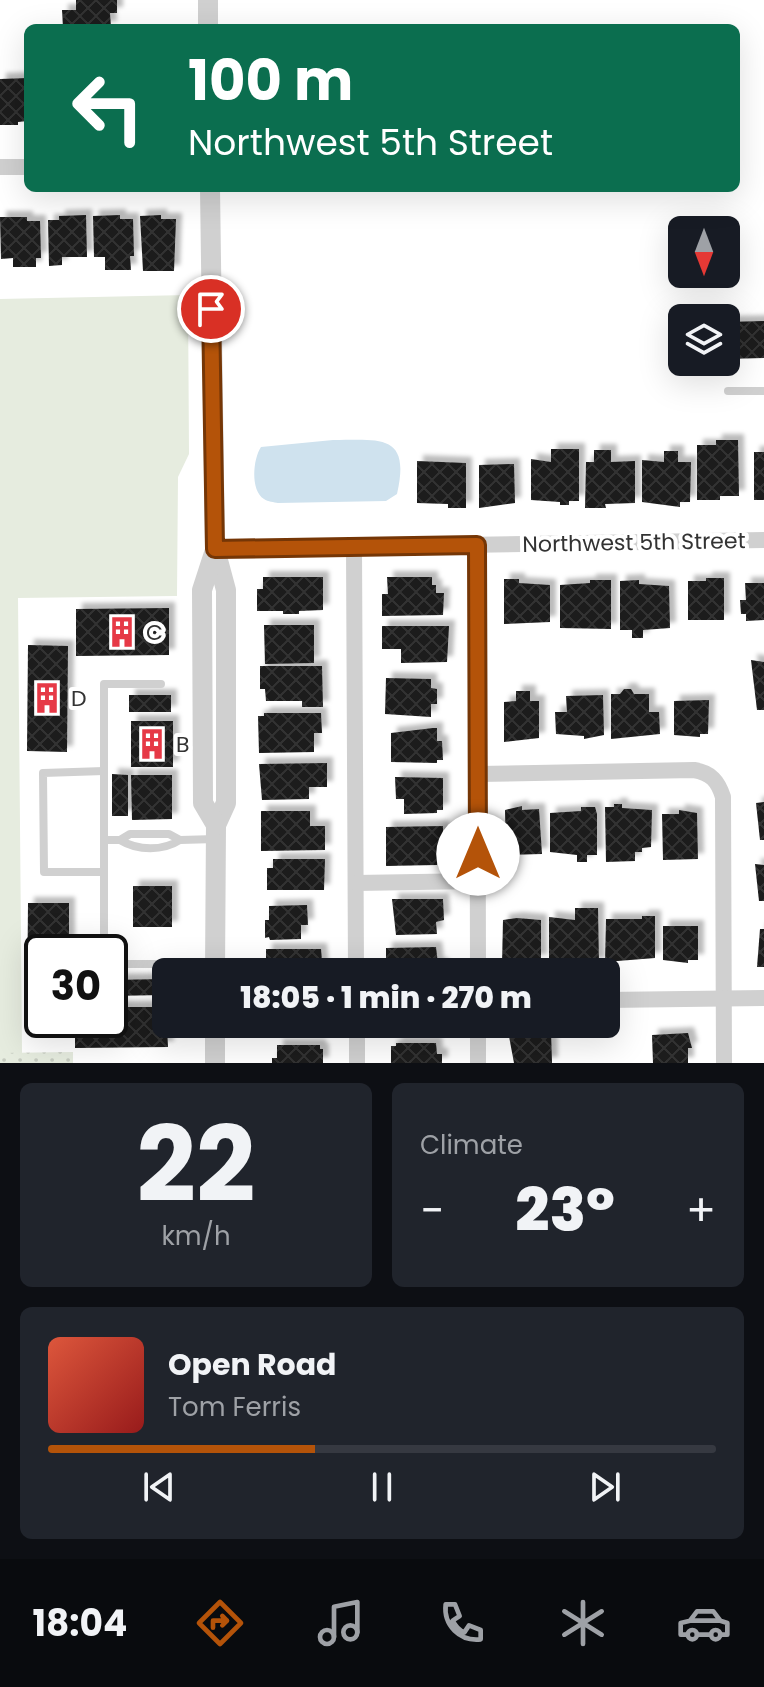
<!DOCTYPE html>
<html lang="en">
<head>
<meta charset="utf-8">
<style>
  body { margin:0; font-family:Poppins,sans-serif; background:#20242c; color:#f1f3f6; height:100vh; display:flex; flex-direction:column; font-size:30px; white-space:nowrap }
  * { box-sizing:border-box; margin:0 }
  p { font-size:26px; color:#9ea1a6 }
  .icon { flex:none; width:44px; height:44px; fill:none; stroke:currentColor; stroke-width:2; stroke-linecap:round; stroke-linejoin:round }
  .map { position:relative; height:1063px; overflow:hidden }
  .details { display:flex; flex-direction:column; gap:20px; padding:20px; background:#0d0f14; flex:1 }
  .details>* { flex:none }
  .banner { position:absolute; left:24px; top:24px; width:716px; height:168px; border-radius:12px; box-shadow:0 8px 32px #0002; background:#0b6e4f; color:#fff; overflow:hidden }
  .needle { width:52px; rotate:180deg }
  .controls { position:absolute; left:668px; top:216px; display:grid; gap:16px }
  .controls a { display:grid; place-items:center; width:72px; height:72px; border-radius:12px; background:#171b24; box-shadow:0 8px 32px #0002; font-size:40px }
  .speed { position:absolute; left:24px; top:934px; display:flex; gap:16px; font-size:40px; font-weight:700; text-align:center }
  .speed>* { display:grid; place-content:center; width:104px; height:104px; border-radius:50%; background:#171b24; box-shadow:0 8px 32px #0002; line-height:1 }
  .speed .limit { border:4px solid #111; border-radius:12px; background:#fff; color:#111 }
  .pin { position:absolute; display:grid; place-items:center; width:68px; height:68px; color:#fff; margin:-34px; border:4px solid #fff; border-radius:50%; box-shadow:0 2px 8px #0007 }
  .me { position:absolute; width:88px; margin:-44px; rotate:0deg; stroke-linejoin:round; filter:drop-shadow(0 0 6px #0008) }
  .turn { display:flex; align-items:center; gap:28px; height:168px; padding:0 32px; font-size:36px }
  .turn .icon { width:104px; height:104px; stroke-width:2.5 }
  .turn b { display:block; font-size:56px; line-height:68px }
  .big { font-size:60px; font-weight:800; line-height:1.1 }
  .details .card { flex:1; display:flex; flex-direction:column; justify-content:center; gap:12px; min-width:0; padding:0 28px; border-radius:12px; background:#20242c }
  .details .dial { align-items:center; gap:0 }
  .dial b { font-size:104px; line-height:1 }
  .song { display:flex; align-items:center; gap:24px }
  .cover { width:96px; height:96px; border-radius:12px; background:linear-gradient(135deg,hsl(10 70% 55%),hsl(0 70% 35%)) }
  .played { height:8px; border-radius:4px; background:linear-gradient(90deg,#b45309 40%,#363941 40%) }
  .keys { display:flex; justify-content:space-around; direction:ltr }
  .heat { display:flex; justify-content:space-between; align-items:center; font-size:44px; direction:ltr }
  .details .tiles { flex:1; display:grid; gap:20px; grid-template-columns:1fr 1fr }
  .card:last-child { grid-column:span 2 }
  .trip { position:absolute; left:152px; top:958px; width:468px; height:80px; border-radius:12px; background:#171b24; box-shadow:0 8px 32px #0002; font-weight:800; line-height:80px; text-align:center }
  .dock { display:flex; height:128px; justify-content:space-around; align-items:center; background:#090b0e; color:#9ea1a6 }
  .dock .icon { width:56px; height:56px }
  .dock .on { color:#b45309 }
  .dock b { font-size:36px; color:#f1f3f6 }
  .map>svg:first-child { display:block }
  .grass { fill:#e6ecdf }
  .park { fill:url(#park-dots) }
  .water { fill:#cfe2ee }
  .building { fill:url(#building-cross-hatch); filter:url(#shadow) }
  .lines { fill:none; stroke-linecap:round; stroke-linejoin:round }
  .service { stroke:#d0d0d0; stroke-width:8 }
  .minor { stroke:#d0d0d0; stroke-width:16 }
  .tertiary { stroke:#d0d0d0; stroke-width:20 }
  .route-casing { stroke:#753606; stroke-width:20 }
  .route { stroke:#b45309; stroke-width:14 }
  .labels { text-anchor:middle; stroke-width:8; stroke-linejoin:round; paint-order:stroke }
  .street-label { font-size:22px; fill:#333; stroke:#fff }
  .poi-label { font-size:22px; fill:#333; stroke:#fff; text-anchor:start }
</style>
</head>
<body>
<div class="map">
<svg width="764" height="1063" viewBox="0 0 764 1063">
  <defs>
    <pattern id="park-dots" width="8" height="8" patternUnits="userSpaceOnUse" patternTransform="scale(2)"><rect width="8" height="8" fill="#e6ecdf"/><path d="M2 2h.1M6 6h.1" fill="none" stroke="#c6cbc0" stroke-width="1.8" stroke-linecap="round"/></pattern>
    <pattern id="building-cross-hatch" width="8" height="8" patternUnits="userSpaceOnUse" patternTransform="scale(2)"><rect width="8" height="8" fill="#1a1a1a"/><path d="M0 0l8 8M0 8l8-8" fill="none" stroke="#333"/></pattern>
    <filter id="shadow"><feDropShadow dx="6" dy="-6" stdDeviation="2" flood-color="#0004"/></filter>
  </defs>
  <rect width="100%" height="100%" fill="#fff"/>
  <path class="grass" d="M188,295L189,454L178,477L177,596L18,598L22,1053H0V299Z"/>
  <path class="park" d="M73,1052V1063H0V1053Z"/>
  <path class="water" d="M333,440C380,440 411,433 397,494L386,501L278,503C274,502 268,502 264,499C250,490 253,459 261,447Z"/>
  <g class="building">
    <path d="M76,0H117V13H110L111,27L63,28L62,10H76Z"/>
    <path d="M28,78V121L18,122V125H0V79Z"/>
    <path d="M86,215L87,257H62V265L49,266L48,220H59V216Z"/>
    <path d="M120,215V219H133L134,256H130L131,270H105V257H94L93,216Z"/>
    <path d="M161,215V219H176L174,271H143L140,216Z"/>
    <path d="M0,217H27V221H40L41,258H36V267H13V258L1,259Z"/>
    <path d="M764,321V358L726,359V322Z"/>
    <path d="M716,440H738L739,496H720V500H697V445H716Z"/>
    <path d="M551,449H579V501H569V505H560V502L531,500V459L551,462Z"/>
    <path d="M594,450H611V462L635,461V503L605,504L606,508H585L586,462H594Z"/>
    <path d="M664,451H678V462H691L690,502H680V507L642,502V460L664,462Z"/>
    <rect x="754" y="452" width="10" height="48"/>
    <path d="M417,461L466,463V508H448V504L417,503Z"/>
    <path d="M514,464L515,503L479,508V465Z"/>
    <path d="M263,577H323V610L299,611V614H283V611H257V589H263Z"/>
    <path d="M387,577H432V585H436V593H444L443,615L382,616V594H388Z"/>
    <path d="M706,578H724V620H688V581H706Z"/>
    <path d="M504,579H519V583L550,585V622L504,624Z"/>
    <path d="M590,580H611V629L560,628V585L590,583Z"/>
    <path d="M639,580V584L669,586L670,628L643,630V638H632V630H620V581Z"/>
    <path d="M745,583H764V620L746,621V614H741L740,600H746Z"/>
    <path d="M169,608V655L76,656V609Z"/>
    <path d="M264,625H314V663L265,664Z"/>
    <path d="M382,626H449L447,662L401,663V649H382Z"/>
    <path d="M28,645L68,646L67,752L27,751Z"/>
    <path d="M751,660L764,662V710H757Z"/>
    <path d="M260,666H322L323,707H302V701H266L265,689H260Z"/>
    <path d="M386,678L431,679V688L437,689V704H431V717L385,714Z"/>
    <path d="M624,689H631L634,694H649V712H659L660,734L611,739V694H620Z"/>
    <path d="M516,691H530V701H539V738L504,742V702L516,701Z"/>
    <rect x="129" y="695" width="42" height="17"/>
    <path d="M603,695L604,735L584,739V736L556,734L555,712H567L566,696Z"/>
    <path d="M709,700L708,734H700V737L674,735V701Z"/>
    <path d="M264,713H321L322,733H314V752L259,753L258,716H264Z"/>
    <rect x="131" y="721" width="42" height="46"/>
    <path d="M433,728H437V741H442L443,760H437V763L391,762V733Z"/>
    <path d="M327,763V787H309V799L262,800L259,764Z"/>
    <path d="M112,774L128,775V816H112Z"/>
    <path d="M131,775H172V819L132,820Z"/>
    <path d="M395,777L443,778V810H437V813L404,814V799H396Z"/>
    <path d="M764,802V840H760L756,803Z"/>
    <path d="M614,804H622V808L652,810L651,847L642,848V852H635V861L606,862L605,807H614Z"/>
    <path d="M522,806V810L539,809L542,854L506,855L505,810Z"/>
    <path d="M581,807H595L597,814V855H587V862H577V855L550,852V813L581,811Z"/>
    <path d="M679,810L697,813L698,859L663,860L662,814H679Z"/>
    <path d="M261,811H310V826H325V850L261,851Z"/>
    <path d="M443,826V848H439L437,865L386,866V827Z"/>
    <path d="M273,859H325L324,890H267V868H273Z"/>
    <path d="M755,864L764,865V901H759Z"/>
    <rect x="133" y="886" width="39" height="41"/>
    <path d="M392,899H443L444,920L436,922L437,934L396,935Z"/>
    <path d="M28,903H69V952H42V1009H27Z"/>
    <path d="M307,905L308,925H301V939L270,940L269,937L265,938V920H269V906Z"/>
    <path d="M575,908H598L599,964H580V962L549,959V917L575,920Z"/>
    <path d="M642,916H655V958L605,962L606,919H642Z"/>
    <path d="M517,918L541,920V960L522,961V964H502L503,920Z"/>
    <path d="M663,926H698V960H688V963L663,960Z"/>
    <path d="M760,929H764V967H757Z"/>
    <path d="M436,947L438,964H443V972H386V948Z"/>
    <path d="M266,949H321L323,972H267L269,962H266Z"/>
    <path d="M164,979V995L110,996V980Z"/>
    <path d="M110,1007H166L168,1047L75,1048V1020H110Z"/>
    <path d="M265,1024H302L303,1032H270L265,1031Z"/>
    <path d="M385,1024H443V1030L385,1031Z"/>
    <path d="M514,1030V1032L551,1031L552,1063H514L508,1031Z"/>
    <path d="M688,1033L692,1048H688V1063H653L652,1035Z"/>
    <path d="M396,1043H436L437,1054H442V1063H391V1046H396Z"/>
    <path d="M277,1045H320V1049H323V1063H272V1058H277Z"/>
  </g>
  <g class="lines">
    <g class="service">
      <path d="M728,391H764"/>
      <path d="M104,771L43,773L44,872H104"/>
      <path d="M104,840V952"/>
      <path d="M120,840H104V684H161"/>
      <path d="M180,840C163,851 138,851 120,840L130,834H169L180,840L216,839"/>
      <path d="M110,964H156"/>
    </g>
    <g class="minor">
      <path d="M0,167H28"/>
      <path d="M477,545L478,972"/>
      <path d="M354,547L356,972"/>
      <path d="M215,549L764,540"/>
      <path d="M478,774L694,770C711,773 718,781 723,797L724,1063"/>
      <path d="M356,883L478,881"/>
      <path d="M606,1000L764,998"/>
      <path d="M357,1024V1063"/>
      <path d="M478,1024V1063"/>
    </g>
    <g class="tertiary">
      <path d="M208,0V28"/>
      <path d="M210,188L215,549L226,590V803L216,825L215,972"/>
      <path d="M215,550L202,590L203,803L216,825"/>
      <path d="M215,1024V1063"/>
    </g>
  </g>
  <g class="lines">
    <defs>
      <path id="route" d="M211,309L215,549L477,545L478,854"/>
    </defs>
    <use href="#route" class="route-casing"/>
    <use href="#route" class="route"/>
  </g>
  <defs>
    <symbol id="building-bare" viewBox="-9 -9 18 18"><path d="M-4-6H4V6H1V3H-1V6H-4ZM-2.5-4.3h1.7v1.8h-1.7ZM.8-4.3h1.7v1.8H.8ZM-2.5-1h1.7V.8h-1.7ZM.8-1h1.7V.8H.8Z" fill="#e63946" stroke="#fff" stroke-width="2.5" paint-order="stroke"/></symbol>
  </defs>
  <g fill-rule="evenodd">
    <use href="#building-bare" x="100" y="610" width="44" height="44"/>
    <use href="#building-bare" x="25" y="676" width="44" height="44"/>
    <use href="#building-bare" x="130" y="722" width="44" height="44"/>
  </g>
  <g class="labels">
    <g class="street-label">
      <text transform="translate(634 542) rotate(-1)" y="8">Northwest 5th Street</text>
    </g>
    <g class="poi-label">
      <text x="146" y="640">C</text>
      <text x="71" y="706">D</text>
      <text x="176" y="752">B</text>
    </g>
  </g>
</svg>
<div class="controls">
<a><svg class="needle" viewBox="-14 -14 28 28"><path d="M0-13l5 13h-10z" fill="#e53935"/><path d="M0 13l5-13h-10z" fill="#9ea1a6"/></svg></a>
<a><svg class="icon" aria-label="layers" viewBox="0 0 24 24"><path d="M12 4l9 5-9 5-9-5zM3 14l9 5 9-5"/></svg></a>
</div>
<div class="speed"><div class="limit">30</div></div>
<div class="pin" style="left:211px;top:309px;background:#d93025"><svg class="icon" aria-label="arrive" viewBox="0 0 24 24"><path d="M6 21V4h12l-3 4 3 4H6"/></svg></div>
<svg class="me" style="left:478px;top:854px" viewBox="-20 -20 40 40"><circle r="19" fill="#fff"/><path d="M0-13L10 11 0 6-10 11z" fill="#b45309"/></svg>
<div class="trip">18:05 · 1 min · 270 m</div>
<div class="banner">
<div class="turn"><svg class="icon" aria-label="left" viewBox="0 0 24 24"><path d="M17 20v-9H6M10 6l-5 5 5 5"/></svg><div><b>100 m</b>Northwest 5th Street</div></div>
</div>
</div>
<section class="details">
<div class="tiles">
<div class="card dial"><b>22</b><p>km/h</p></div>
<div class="card"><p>Climate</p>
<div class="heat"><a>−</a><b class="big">23°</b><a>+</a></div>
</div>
<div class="card">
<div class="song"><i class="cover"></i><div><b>Open Road</b><p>Tom Ferris</p></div></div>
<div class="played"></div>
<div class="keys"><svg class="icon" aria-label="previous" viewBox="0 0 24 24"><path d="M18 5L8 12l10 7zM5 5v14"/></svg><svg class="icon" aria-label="pause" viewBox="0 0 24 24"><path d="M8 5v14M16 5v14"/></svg><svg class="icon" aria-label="next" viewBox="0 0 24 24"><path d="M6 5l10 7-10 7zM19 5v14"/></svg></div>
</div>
</div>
</section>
<nav class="dock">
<b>18:04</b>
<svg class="icon on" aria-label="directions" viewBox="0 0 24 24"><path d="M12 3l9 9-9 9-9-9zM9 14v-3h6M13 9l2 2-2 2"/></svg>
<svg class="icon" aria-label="music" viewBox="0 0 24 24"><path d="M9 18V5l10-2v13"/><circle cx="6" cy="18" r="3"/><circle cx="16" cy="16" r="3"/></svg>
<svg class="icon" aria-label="phone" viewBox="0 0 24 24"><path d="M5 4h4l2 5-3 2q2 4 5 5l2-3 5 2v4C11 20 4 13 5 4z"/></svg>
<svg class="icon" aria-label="climate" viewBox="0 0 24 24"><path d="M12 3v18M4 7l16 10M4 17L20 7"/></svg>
<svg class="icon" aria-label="car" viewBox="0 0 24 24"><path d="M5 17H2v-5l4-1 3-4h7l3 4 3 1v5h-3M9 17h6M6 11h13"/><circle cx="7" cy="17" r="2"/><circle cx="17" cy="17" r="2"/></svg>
</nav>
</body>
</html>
